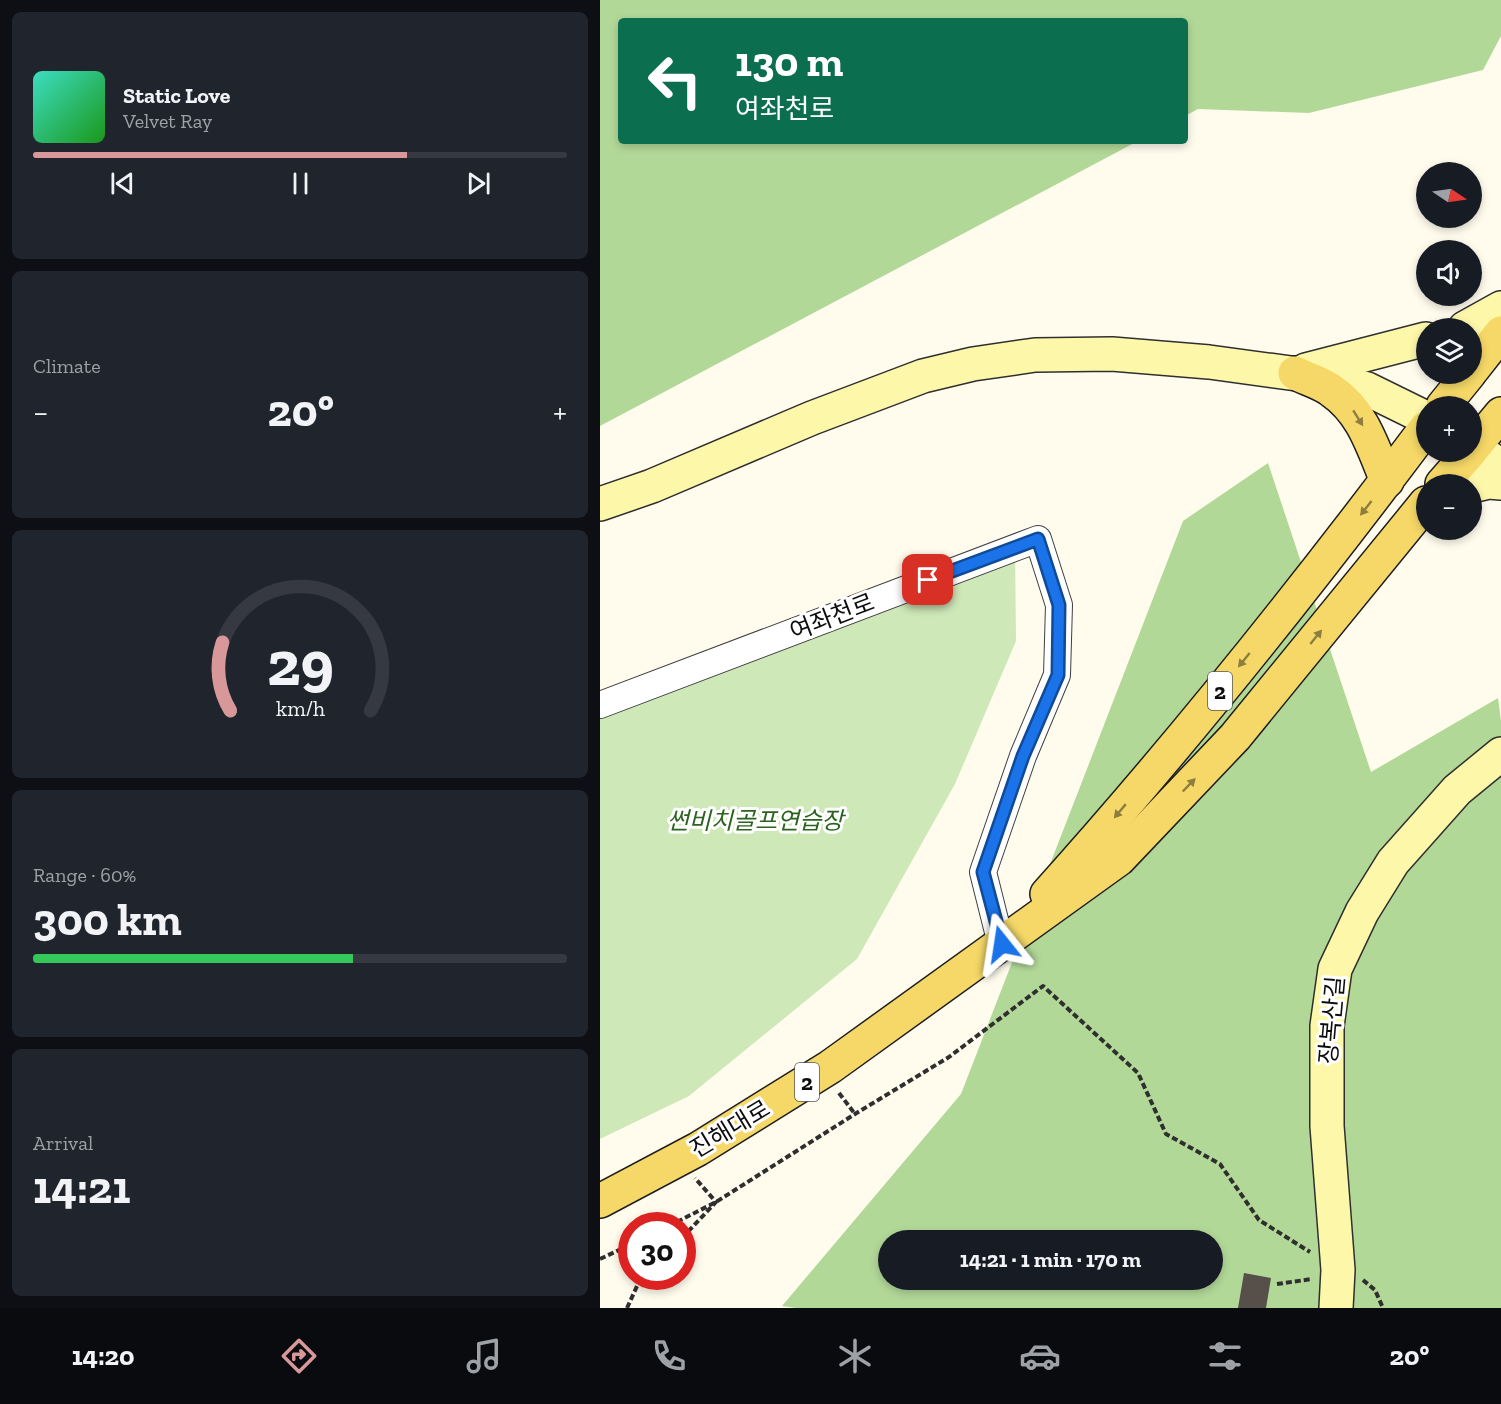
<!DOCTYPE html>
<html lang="en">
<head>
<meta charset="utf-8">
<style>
  body { margin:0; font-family:"Zilla Slab","Noto Sans KR",serif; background:#20242c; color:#f1f3f6; height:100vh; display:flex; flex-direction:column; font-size:22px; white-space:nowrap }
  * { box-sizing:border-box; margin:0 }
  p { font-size:20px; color:#9ea1a6 }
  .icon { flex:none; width:33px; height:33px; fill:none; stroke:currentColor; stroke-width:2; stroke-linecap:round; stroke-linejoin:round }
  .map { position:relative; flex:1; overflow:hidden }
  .side { display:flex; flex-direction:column; gap:12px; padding:12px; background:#0d0f14; width:600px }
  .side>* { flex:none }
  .hud { position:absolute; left:18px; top:18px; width:570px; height:126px; border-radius:6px; box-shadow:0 3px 9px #0003; background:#0b6e4f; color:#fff; overflow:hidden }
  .needle { width:39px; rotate:103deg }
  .controls { position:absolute; left:816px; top:162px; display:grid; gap:12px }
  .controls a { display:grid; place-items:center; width:66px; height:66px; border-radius:50%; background:#171b24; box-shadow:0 3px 9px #0003; font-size:30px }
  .speed { position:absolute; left:18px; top:1212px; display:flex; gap:12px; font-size:30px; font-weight:700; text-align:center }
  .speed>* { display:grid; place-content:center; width:78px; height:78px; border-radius:50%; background:#171b24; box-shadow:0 3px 9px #0003; line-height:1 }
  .speed .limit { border:9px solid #d22; background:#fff; color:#111 }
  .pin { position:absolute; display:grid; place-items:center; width:51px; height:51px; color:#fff; margin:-26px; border-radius:12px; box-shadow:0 3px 9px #0006 }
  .me { position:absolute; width:66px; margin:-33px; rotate:345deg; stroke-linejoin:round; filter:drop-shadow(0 0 4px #0008) }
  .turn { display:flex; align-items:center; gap:21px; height:126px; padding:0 18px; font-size:27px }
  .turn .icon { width:78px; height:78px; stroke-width:2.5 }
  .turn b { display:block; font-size:42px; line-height:51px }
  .big { font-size:45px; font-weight:800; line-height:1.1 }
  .side .tile { flex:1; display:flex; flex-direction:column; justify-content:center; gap:9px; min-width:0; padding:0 21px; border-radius:9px; background:#20242c }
  .side .dial { align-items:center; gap:0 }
  .dial svg { height:156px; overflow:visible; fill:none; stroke:#363941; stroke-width:7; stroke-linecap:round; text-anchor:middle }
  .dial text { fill:#f1f3f6; stroke:none }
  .song { display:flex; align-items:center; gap:18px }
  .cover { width:72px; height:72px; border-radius:9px; background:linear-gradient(135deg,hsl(170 70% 55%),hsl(120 70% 35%)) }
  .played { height:6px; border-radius:3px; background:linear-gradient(90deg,#d8989a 70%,#363941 70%) }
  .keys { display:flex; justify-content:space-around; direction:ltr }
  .heat { display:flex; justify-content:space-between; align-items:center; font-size:33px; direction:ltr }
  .charge { height:9px; border-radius:4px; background:linear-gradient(90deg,#34c759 60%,#363941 0) }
  .trip { position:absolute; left:278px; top:1230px; width:345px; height:60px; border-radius:30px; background:#171b24; box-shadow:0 3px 9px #0003; font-weight:800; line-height:60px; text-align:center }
  .tab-bar { display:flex; height:96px; justify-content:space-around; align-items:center; background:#090b0e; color:#9ea1a6 }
  .tab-bar .icon { width:42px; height:42px }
  .tab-bar .on { color:#d8989a }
  .tab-bar b { font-size:27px; color:#f1f3f6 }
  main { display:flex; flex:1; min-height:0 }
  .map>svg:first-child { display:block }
  .green { fill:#cfe8b8 }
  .forest { fill:#b2d898; fill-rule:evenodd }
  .building { fill:#564f4a }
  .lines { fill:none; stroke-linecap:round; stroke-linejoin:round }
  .street-casing { stroke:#404040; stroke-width:28 }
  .secondary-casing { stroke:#2f2f2f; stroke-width:36 }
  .primary-casing { stroke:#1e1e1e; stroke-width:36 }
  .path { stroke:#2f2f2f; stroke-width:4; stroke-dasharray:6 3; stroke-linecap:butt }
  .street { stroke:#fff; stroke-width:26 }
  .secondary { stroke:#fdf7aa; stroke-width:33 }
  .primary { stroke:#f5d867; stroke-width:33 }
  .oneway { fill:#8d7d3e }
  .route-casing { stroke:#114b97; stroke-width:15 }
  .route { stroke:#1a73e8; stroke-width:10 }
  .labels { text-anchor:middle; stroke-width:6; stroke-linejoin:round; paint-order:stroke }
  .shield { fill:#fff; stroke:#565656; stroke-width:1.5 }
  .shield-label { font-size:22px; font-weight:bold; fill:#0d0d0d }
  .street-label { font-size:24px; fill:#0d0d0d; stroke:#fff }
  .park-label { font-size:24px; font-style:italic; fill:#2b631f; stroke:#fff }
</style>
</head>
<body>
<main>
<section class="side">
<div class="tile">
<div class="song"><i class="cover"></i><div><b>Static Love</b><p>Velvet Ray</p></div></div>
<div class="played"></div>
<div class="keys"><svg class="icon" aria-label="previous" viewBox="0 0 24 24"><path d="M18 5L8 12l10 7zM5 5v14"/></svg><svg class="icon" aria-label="pause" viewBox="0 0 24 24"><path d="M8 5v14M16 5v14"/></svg><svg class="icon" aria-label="next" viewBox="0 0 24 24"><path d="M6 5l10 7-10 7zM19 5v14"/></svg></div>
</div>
<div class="tile"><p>Climate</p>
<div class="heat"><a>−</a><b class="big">20°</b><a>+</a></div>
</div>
<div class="tile dial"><svg viewBox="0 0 100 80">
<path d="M14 69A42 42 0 1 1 86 69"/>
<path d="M14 69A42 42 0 0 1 10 34" stroke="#d8989a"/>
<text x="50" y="56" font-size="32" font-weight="700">29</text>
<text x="50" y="72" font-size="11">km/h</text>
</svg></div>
<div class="tile"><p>Range · 60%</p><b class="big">300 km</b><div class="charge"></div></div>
<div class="tile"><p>Arrival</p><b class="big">14:21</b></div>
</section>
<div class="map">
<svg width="901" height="1308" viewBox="0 0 901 1308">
  <rect width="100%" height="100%" fill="#fffcee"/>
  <path class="green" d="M415,545L416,641L355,784L257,959L89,1096L0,1139V717Z"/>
  <g class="forest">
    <path d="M0,0H901V36L883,70L709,113L598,109L585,116V21H21V141H538L0,426Z"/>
    <path d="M668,463L771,772L898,698L901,721V1308H196L182,1306L361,1094L583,521ZM288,1240H612V1280H288Z"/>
  </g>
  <path class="building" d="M644,1273L671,1278L666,1308H638Z"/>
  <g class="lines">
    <defs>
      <path id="street" d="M0,705L438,539L459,605L457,675L423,756L383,872L401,944"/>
      <g id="secondary">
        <path d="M865,328L901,308"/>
        <path d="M706,370L826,339"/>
        <path d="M872,446L901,466"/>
        <path d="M872,486L889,482L901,483"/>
        <path d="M0,504L52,486L212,418L323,376L373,364L435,355L512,354L609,362L727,378L767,389L826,418"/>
        <path d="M736,1308L738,1270L727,1126V1026L735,969L762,912L793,862L857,790L901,754"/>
      </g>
      <g id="primary">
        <path d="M872,370L901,333"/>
        <path d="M695,373C707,379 722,383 732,391C763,412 773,448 787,481"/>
        <path d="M843,406L869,374"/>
        <path d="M872,449L901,414"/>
        <path d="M842,484L870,452"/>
        <path d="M447,894C581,745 706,588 826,428"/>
        <path d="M0,1201L98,1149L230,1067L519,859L635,737L826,503"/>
      </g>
    </defs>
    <use href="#street" class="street-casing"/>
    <use href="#secondary" class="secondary-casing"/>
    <use href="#primary" class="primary-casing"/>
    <g class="path">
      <path d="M239,1093L255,1114"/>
      <path d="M69,1226L116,1202L255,1114L349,1057L443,986L538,1073L566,1134L620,1164L659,1220L710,1252"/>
      <path d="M82,1238L116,1202L95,1178"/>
      <path d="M0,1259L32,1244"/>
      <path d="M763,1280L775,1290L783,1308"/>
      <path d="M677,1284L712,1279"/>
      <path d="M27,1308L38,1284L45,1276"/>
    </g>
    <use href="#street" class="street"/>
    <use href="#secondary" class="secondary"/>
    <use href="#primary" class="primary"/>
  </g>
  <defs><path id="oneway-solid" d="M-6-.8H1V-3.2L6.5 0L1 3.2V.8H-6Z" transform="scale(1.5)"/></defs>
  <g class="oneway">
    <use href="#oneway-solid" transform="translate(758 418) rotate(58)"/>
    <use href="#oneway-solid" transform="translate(766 508) rotate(128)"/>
    <use href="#oneway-solid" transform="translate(716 637) rotate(-51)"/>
    <use href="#oneway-solid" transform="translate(644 660) rotate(129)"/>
    <use href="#oneway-solid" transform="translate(589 785) rotate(-46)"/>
    <use href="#oneway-solid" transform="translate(520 811) rotate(130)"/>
  </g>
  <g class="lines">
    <defs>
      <path id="route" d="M328,580L438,539L459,605L458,675L423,756L383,872L402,944"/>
    </defs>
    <use href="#route" class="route-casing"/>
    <use href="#route" class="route"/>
  </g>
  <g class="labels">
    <g class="shield">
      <rect x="608" y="672" width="24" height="38" rx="4.5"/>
      <rect x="195" y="1063" width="24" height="38" rx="4.5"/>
    </g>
    <g class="shield-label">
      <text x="620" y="699">2</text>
      <text x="207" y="1090">2</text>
    </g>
    <g class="street-label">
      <text transform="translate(232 617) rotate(-21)" y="8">여좌천로</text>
      <text transform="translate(732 1020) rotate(-85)" y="8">장복산길</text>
      <text transform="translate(130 1129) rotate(-31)" y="8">진해대로</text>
    </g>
    <g class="park-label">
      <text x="155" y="829">썬비치골프연습장</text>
    </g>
  </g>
</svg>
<div class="controls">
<a><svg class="needle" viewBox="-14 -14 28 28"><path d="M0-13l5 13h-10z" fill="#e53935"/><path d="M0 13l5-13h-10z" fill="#9ea1a6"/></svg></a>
<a><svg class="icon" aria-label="sound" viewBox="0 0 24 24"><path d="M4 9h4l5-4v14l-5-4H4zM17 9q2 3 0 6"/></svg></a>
<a><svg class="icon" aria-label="layers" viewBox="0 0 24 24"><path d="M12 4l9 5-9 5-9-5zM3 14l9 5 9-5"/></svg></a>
<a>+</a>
<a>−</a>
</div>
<div class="speed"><div class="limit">30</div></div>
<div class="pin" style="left:328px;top:580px;background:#d93025"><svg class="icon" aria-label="arrive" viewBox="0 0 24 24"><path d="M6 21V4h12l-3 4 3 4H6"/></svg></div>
<svg class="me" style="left:402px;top:944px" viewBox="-20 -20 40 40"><path d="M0-17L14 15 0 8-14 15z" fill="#1a73e8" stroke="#fff" stroke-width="4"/></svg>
<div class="trip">14:21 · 1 min · 170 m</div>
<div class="hud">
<div class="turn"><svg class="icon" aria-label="left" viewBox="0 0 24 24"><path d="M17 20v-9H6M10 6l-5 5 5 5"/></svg><div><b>130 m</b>여좌천로</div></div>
</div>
</div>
</main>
<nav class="tab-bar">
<b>14:20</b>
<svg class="icon on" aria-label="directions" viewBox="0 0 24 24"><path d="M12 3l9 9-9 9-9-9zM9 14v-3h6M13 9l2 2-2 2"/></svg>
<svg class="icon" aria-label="music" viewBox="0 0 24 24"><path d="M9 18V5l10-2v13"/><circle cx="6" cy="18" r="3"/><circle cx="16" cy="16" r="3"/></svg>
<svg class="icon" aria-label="phone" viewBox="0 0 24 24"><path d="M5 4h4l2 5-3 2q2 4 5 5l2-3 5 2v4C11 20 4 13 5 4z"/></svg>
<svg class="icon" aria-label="climate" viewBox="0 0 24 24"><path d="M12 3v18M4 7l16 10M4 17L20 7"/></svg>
<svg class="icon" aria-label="car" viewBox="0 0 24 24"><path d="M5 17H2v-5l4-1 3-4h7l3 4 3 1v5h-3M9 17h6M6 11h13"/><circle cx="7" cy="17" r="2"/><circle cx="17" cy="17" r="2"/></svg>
<svg class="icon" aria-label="filters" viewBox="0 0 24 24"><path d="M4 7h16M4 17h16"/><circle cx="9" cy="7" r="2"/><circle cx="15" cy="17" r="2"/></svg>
<b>20°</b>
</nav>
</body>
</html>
